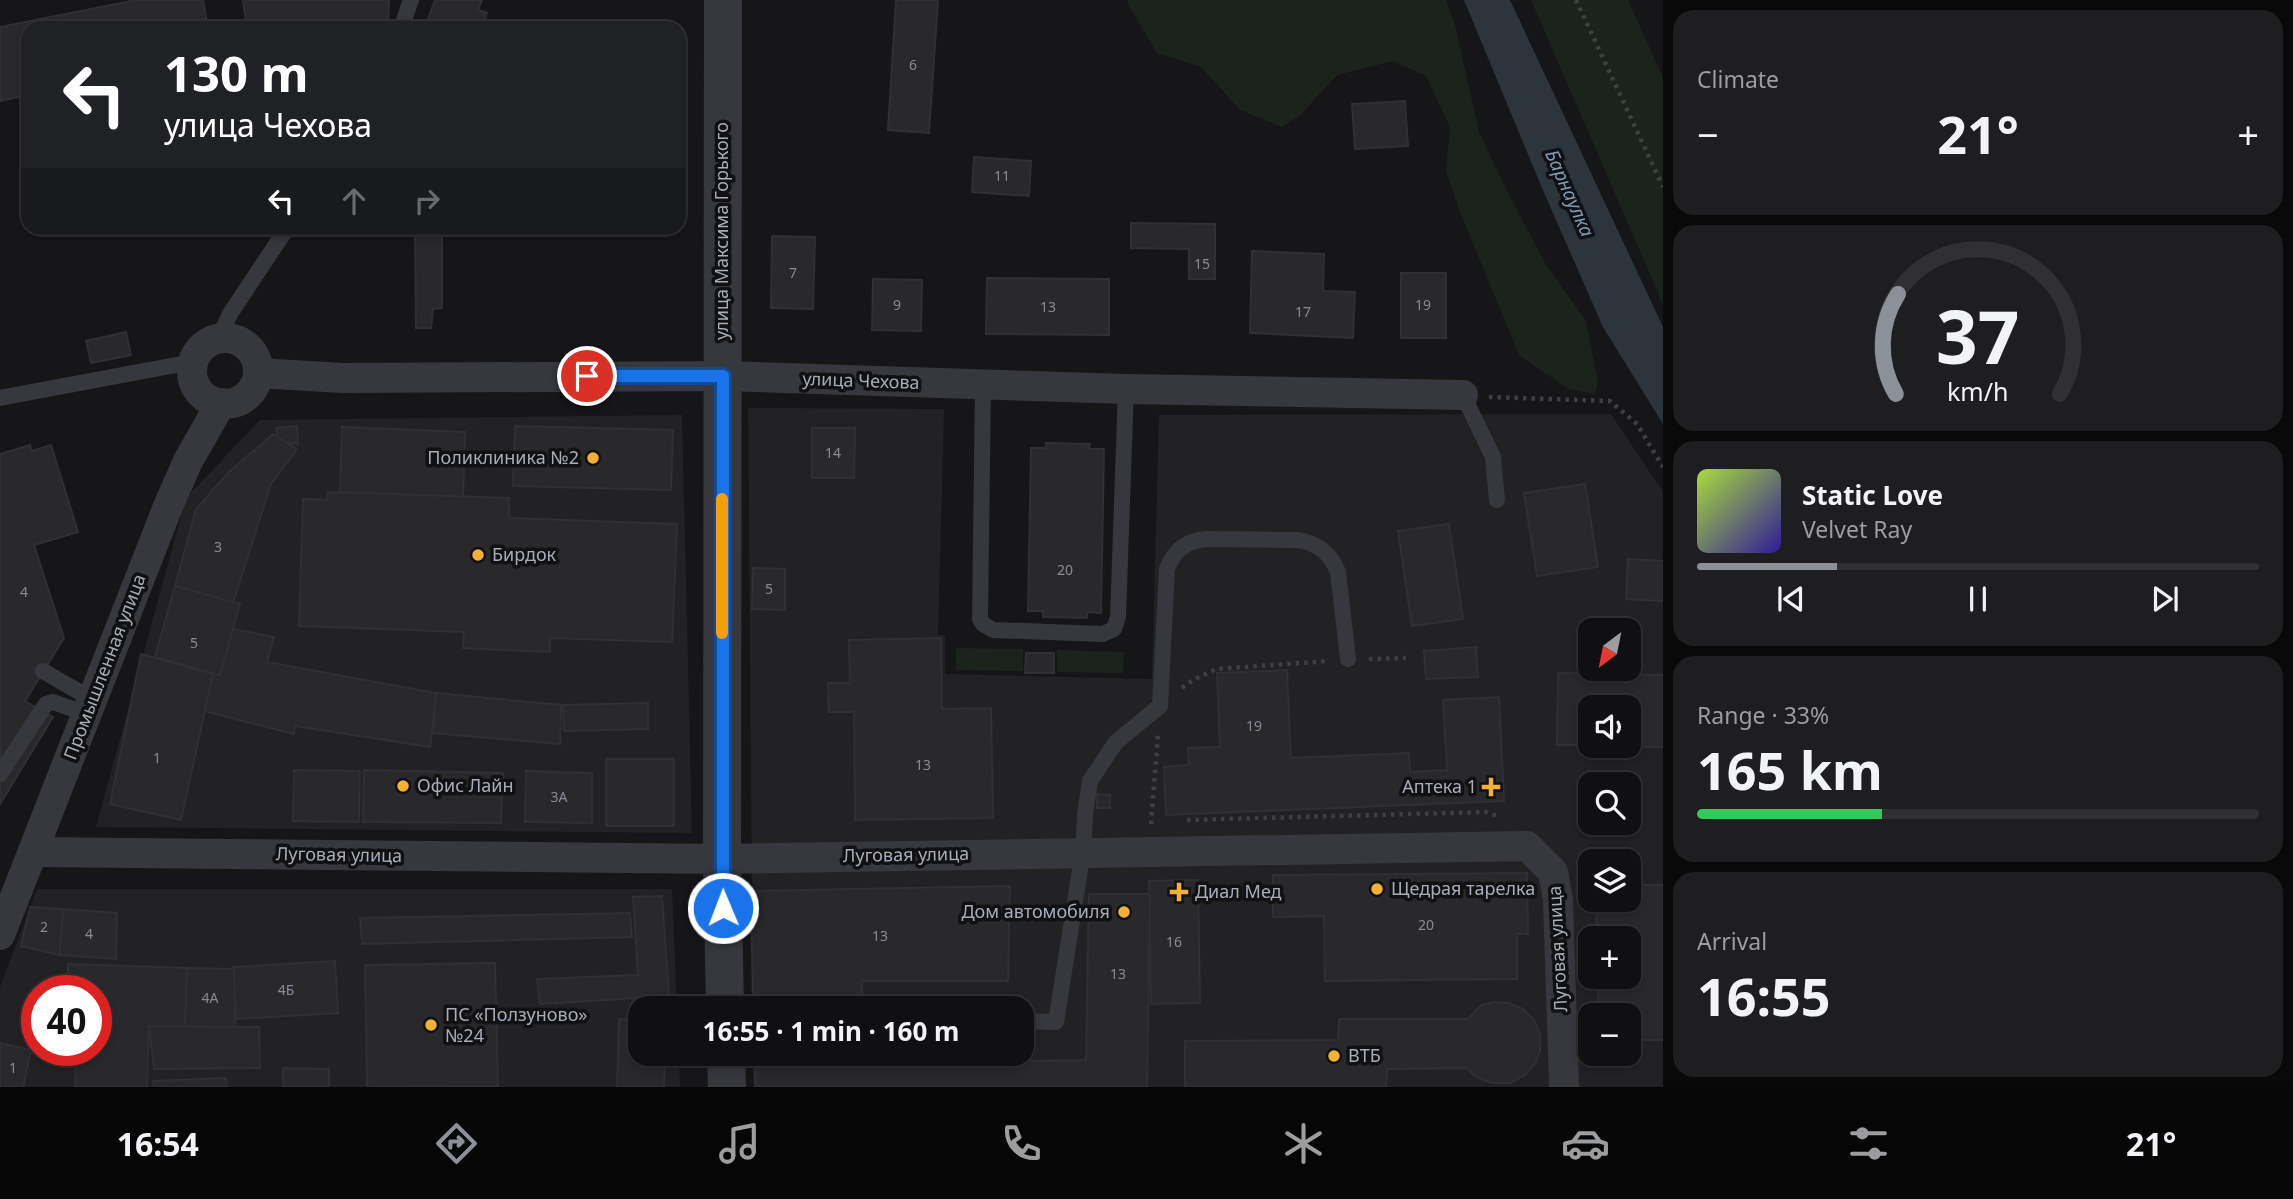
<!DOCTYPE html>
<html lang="en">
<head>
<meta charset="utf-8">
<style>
  body { margin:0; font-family:"Noto Sans",sans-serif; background:#1e1e20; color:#f1f3f6; height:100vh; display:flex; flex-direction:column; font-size:26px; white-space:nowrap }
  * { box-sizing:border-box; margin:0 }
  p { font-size:23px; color:#9c9d9f }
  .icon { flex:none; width:38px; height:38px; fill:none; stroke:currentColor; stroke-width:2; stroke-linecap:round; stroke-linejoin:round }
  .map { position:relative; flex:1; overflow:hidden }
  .details { display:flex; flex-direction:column; gap:10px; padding:10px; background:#09090a; width:630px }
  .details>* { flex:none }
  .guide { position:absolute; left:21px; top:21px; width:665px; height:214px; border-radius:21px; box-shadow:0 4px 10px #0003,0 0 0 2px #303032; background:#202124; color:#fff; overflow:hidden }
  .needle { width:46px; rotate:212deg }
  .fabs { position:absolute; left:1578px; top:618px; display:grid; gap:14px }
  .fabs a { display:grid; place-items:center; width:63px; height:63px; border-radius:14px; background:#101012; box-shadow:0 4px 10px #0003,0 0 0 2px #303032; font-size:35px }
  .speed { position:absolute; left:21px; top:975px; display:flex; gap:14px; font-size:35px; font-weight:700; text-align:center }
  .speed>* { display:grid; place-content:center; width:91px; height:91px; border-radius:50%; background:#101012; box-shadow:0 4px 10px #0003,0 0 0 2px #303032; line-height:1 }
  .speed .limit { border:10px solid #d22; background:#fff; color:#111 }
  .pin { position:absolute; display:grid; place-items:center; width:60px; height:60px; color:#fff; margin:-30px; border:4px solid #fff; border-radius:50%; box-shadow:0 2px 7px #0007 }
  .me { position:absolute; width:77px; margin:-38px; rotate:359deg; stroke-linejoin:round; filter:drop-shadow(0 0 5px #0008) }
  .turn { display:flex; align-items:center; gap:24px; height:147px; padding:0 28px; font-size:32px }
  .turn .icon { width:91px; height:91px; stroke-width:2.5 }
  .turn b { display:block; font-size:49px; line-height:60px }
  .lanes { display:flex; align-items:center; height:66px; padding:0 28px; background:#0003; justify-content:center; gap:35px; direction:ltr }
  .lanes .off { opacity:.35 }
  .big { font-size:52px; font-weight:700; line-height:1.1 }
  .details .widget { flex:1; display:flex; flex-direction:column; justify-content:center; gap:10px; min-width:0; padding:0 24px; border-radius:21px; background:#1e1e20 }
  .details .dial { align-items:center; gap:0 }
  .dial svg { height:182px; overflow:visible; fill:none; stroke:#303032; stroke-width:7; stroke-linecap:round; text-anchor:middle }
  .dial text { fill:#f1f3f6; stroke:none }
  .song { display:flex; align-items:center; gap:21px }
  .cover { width:84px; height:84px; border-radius:10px; background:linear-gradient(135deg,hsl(80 70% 55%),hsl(250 70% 35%)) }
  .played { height:7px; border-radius:4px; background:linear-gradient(90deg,#8c9099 25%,#303032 25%) }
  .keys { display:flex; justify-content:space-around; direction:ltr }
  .heat { display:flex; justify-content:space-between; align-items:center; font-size:38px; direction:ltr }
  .charge { height:10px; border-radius:5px; background:linear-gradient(90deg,#34c759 33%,#303032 0) }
  .trip { position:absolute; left:628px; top:996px; width:406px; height:70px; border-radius:21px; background:#101012; box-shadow:0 4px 10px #0003,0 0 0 2px #303032; font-weight:700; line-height:70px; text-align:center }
  .dock { display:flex; height:112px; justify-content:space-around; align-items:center; background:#060607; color:#9c9d9f }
  .dock .icon { width:49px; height:49px }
  .dock .current { color:#8c9099 }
  .dock b { font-size:32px; color:#f1f3f6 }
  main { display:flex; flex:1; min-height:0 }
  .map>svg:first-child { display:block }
  .built { fill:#222225; fill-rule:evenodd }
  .green { fill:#1c231d }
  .water { fill:#2c353c }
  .building { fill:#29292c; stroke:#303034; stroke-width:2 }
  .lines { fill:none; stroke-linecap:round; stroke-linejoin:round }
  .path { stroke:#3d3f44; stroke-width:4.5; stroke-dasharray:3.5 5; stroke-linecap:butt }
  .service { stroke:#37383d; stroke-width:16 }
  .minor { stroke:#37383d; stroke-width:30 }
  .tertiary { stroke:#37383d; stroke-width:38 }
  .route-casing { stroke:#114b97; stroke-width:18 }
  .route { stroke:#1a73e8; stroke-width:12 }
  .slow { stroke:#f59e0b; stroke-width:12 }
  .poi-dot { fill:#f2b134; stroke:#111113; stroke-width:2.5 }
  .labels { text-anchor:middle; stroke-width:7; stroke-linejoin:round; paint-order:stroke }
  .number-label { font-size:14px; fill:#888b94 }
  .street-label { font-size:18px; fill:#a8adb8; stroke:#111113 }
  .poi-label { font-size:18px; fill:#a8adb8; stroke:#111113; text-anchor:start }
  .water-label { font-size:19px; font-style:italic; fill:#7f9bb3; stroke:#111113 }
</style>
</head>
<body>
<main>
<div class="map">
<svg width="1663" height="1087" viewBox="0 0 1663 1087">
  <rect width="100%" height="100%" fill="#161618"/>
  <g class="built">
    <path d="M748,408L944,409L938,635H945V674L1152,679L1159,415L1611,414L1663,492V1087H755L754,1054H1022V1008H753ZM1591,630H1629V668H1591ZM1591,707H1629V746H1591ZM1591,784H1629V822H1591ZM1591,861H1629V900H1591ZM1591,938H1629V976H1591ZM1591,1015H1629V1054H1591Z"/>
    <path d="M682,415L692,833L96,827L186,498L260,420Z"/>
    <path d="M37,889H672L677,1008H640V1054H679L680,1087H0V987ZM37,990H96V1050H37Z"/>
  </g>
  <g class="green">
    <path d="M1128,0H1446L1455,25L1479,132L1507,191L1545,263L1586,321L1598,383L1595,394L1568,389L1519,355L1460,212L1446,171L1450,127L1426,76L1393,61L1337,75L1300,115L1282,127L1240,110L1201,67L1157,53L1128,4Z"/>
    <path d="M1531,0H1628L1663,78V304Z"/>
    <path d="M956,648L1023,649V671L956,670Z"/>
    <path d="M1057,650L1124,652L1123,673L1057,672Z"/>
  </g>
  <path class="water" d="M1464,0H1510L1663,327V424L1603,327L1542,188Z"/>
  <g class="building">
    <path d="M136,0H203L208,28H28V95L0,101V27Z"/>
    <path d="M243,0H389L388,28H247Z"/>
    <path d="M435,0H482L478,10L487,13L482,28H425Z"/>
    <path d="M896,0H938L929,133L888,130Z"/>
    <path d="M679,67L684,68L679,166Z"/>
    <path d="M1405,101L1408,146L1355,149L1352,104Z"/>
    <path d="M974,157L1031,161L1029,196L972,192Z"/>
    <path d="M1131,223L1215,224V279H1189V249L1131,248Z"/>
    <path d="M415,228H442V308L433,309L431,328H416Z"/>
    <path d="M772,236L815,237L813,309L771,308Z"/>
    <path d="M1252,251L1324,254L1323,291L1355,292L1353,338L1250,333Z"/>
    <rect x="1401" y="273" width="45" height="65"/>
    <path d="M987,278L1109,279V335L986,334Z"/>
    <path d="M873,279L922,280L921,331L872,330Z"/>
    <path d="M126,332L131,355L91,363L86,341Z"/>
    <path d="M297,426L298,444L286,442L277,437V428Z"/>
    <path d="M515,426L673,430L671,490L513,486Z"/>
    <path d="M342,427L465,432L463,497L340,492Z"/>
    <path d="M812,428H855L854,478H812Z"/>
    <path d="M273,434L297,449L271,484L233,603L175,586L196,509L229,472Z"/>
    <path d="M1046,443L1090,444L1089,449H1104L1101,613L1087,612V618L1043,617V611H1028L1031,448H1046Z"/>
    <path d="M30,445L32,451L51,445L78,532L34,545L64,638L25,701L53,717L0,804V454Z"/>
    <path d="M1585,484L1598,567L1537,576L1524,493Z"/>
    <path d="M328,492L509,498V518L677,524L672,642L550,638V652L463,648L464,632L299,626L303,499L327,500Z"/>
    <path d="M1449,524L1463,619L1412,626L1398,531Z"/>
    <path d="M1628,559L1663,561V601L1626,599Z"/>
    <path d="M753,568L785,569V610L752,609Z"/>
    <path d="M175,586L240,604L220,675L155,657Z"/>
    <path d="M233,629L274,637L267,662L436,693L430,747L295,726L294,734L204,711L213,674L220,675Z"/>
    <path d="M941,638L942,709L991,708L993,818L855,820L854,712H829L828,683H850L849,640Z"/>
    <path d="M1476,647L1478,677L1426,679L1424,651Z"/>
    <path d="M1026,653H1054V673H1025Z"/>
    <path d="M141,654L213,674L181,820L110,804Z"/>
    <path d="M1287,670L1291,758L1409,753L1410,772L1447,770L1443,700L1499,697L1504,801L1166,815L1164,767L1189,765L1188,748L1220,747L1217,673Z"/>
    <path d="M1558,673L1663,675V747L1593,746H1629V707H1591V745H1557Z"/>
    <path d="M436,693L561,705L560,744L433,733Z"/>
    <path d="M648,703V729L564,731L563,705Z"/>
    <rect x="606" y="759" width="68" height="67"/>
    <path d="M294,770L360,771L359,822L293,821Z"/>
    <path d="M364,770L503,773L501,823L363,822Z"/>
    <path d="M526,771L592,773V823L525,822Z"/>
    <path d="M1097,794L1110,795V808H1097Z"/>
    <path d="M1527,873L1528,934H1517V979L1325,981L1324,916L1273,917V875Z"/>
    <path d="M1198,880L1200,1003L1151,1004L1149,881Z"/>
    <path d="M1629,885H1663V1040H1629V1015H1598V976H1629V938H1597L1596,900H1629Z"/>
    <path d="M1010,886L1008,981H862V1008H753L751,891Z"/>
    <path d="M1089,894H1150L1147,1087H755L754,1054H863V1064L1086,1060Z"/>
    <path d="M662,896L669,996L540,1004L537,979L638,975L633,897Z"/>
    <path d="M30,907L63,909L60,955L21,946Z"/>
    <path d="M63,909L117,913L116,959L60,955Z"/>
    <path d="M630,913L632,937L362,944L360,918Z"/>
    <path d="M335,961L338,1013L236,1019L233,967Z"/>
    <path d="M495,963L498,1086L367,1087L365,965Z"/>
    <path d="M68,964L187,968L185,1027L149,1026L147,1087H75L76,1050H96V990H68Z"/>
    <path d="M187,968L234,969L235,1027H185Z"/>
    <path d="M1494,1002L1509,1003L1523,1009L1534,1020L1540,1034V1051L1535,1064L1524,1076L1510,1083H1491L1478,1078L1466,1068L1387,1069L1386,1087H1185V1041L1338,1040L1339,1019H1468L1482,1005Z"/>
    <path d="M619,1019L640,1020V1054H665L664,1087H617Z"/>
    <path d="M149,1026L259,1027L260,1068L154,1069Z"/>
    <path d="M0,1043L31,1050L23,1087H0Z"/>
    <path d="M283,1068L329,1069V1087H283Z"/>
    <path d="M226,1078L227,1087H154L153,1081Z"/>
  </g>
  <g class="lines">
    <g class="path">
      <path d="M1576,0L1663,187"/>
      <path d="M1489,397L1610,401L1637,424L1663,467"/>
      <path d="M1369,659L1406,658"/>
      <path d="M1182,688L1193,680L1216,669L1329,661"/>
      <path d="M1187,820L1486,812L1500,817"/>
      <path d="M1151,824L1158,735"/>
    </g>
    <g class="service">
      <path d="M401,28L411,0"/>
      <path d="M218,339L230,314L287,228"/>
      <path d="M983,385L980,619L983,624L993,630L1103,634L1114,629L1118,617L1126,389"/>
      <path d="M1463,395L1493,457L1497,500"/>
      <path d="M0,398L192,362"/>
      <path d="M43,671L93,700"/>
      <path d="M0,774L46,704L53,702L87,714"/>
      <path d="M1022,1021L1056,1022L1083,851L1085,814L1090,781L1116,742L1160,706L1167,569C1174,550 1186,541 1205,539L1299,540C1319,544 1331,554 1338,572L1348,659"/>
    </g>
    <g class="minor">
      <circle cx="225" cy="371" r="33"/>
      <path d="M258,373L343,378L723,376L1126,389L1463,395"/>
      <path d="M33,852L722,859L1527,846L1553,872L1558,900L1564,1087"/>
      <path d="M0,935L169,504L188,461L221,403"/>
    </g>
    <g class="tertiary">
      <path d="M723,0L722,859L725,1008"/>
      <path d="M726,1054L727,1087"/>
    </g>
  </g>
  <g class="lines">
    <defs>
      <path id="route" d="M587,376H723V908"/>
    </defs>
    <use href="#route" class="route-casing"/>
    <use href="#route" class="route"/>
    <path class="slow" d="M722,633V499"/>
  </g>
  <g class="poi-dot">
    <circle cx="593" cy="458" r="7"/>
    <circle cx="478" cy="555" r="7"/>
    <circle cx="403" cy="786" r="7"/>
    <path d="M1487.5 776.5h7v7h7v7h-7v7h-7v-7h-7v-7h7z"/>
    <circle cx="1377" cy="889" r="7"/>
    <path d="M1175.5 881.5h7v7h7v7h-7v7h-7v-7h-7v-7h7z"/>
    <circle cx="1124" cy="912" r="7"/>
    <circle cx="431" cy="1025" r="7"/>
    <circle cx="1334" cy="1056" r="7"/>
  </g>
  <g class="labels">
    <g class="number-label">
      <text x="913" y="70">6</text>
      <text x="1002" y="181">11</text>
      <text x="1202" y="269">15</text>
      <text x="793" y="278">7</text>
      <text x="897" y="310">9</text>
      <text x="1423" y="310">19</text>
      <text x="1048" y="312">13</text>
      <text x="1303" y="317">17</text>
      <text x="833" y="458">14</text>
      <text x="218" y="552">3</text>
      <text x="1065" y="575">20</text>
      <text x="769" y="594">5</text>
      <text x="24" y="597">4</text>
      <text x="194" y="648">5</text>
      <text x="1254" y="731">19</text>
      <text x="157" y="763">1</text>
      <text x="923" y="770">13</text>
      <text x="559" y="802">3А</text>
      <text x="1426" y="930">20</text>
      <text x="44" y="932">2</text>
      <text x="89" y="939">4</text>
      <text x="880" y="941">13</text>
      <text x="1174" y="947">16</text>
      <text x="1118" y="979">13</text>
      <text x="286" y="995">4Б</text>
      <text x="210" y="1003">4А</text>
      <text x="13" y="1073">1</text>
    </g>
    <g class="street-label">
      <text transform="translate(722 231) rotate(-90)" y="6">улица Максима Горького</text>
      <text transform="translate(861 381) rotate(2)" y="6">улица Чехова</text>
      <text transform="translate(105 667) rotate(-69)" y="6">Промышленная улица</text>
      <text transform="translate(339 855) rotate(1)" y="6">Луговая улица</text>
      <text transform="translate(906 855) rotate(-1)" y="6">Луговая улица</text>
      <text transform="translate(1558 949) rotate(-93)" y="6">Луговая улица</text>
    </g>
    <g class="poi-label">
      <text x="579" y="464" text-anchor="end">Поликлиника №2</text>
      <text x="492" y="561">Бирдок</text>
      <text x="417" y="792">Офис Лайн</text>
      <text x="1477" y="793" text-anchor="end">Аптека 1</text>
      <text x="1391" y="895">Щедрая тарелка</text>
      <text x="1195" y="898">Диал Мед</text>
      <text x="1110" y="918" text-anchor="end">Дом автомобиля</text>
      <text x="445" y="1021">ПС «Ползуново»<tspan x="445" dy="21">№24</tspan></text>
      <text x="1348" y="1062">ВТБ</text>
    </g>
    <g class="water-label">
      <text transform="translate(1570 193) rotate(66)" y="7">Барнаулка</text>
    </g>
  </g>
</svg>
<div class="fabs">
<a><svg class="needle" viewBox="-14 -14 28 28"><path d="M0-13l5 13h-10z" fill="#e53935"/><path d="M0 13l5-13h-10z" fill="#9c9d9f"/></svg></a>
<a><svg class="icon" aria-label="sound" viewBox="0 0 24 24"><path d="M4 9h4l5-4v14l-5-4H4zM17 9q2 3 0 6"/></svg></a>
<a><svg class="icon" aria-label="search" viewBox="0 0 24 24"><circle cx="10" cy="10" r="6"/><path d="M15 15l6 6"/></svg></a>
<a><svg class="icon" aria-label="layers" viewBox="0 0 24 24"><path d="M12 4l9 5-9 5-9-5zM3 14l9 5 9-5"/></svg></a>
<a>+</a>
<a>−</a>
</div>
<div class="speed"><div class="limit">40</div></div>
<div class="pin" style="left:587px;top:376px;background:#d93025"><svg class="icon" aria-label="arrive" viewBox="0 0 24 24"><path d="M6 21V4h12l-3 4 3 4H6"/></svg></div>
<svg class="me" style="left:723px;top:908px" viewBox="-20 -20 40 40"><circle r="17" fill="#1a73e8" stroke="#fff" stroke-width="3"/><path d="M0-11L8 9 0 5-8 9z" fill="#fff"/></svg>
<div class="trip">16:55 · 1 min · 160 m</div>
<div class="guide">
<div class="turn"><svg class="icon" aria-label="left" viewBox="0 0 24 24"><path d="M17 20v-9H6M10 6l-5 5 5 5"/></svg><div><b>130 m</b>улица Чехова</div></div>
<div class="lanes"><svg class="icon" aria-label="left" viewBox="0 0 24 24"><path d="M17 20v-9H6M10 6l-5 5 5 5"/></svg><svg class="icon off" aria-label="ahead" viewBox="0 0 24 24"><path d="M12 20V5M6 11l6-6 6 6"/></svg><svg class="icon off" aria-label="right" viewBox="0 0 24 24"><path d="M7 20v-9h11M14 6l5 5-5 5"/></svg></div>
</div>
</div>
<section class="details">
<div class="widget"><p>Climate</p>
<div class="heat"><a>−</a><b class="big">21°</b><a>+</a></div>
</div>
<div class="widget dial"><svg viewBox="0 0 100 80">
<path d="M14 69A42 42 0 1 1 86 69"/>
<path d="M14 69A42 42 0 0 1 15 25" stroke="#8c9099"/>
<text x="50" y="56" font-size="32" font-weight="700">37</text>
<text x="50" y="72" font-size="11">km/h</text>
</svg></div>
<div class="widget">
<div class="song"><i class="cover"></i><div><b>Static Love</b><p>Velvet Ray</p></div></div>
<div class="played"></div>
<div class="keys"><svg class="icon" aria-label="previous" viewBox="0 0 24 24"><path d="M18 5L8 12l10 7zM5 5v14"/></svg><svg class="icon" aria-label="pause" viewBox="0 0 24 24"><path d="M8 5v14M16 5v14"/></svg><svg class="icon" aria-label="next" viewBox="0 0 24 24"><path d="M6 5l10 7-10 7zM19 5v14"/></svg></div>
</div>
<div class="widget"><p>Range · 33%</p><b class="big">165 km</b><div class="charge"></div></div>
<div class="widget"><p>Arrival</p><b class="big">16:55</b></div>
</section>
</main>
<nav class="dock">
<b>16:54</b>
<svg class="icon current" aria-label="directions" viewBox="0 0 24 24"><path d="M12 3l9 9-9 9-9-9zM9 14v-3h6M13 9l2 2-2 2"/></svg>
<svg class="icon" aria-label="music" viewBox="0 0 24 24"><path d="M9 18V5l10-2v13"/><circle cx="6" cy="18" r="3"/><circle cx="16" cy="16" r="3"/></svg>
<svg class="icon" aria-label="phone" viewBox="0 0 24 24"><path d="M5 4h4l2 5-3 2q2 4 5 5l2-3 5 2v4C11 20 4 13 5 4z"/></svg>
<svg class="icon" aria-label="climate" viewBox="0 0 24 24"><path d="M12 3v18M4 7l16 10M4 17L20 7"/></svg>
<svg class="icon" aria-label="car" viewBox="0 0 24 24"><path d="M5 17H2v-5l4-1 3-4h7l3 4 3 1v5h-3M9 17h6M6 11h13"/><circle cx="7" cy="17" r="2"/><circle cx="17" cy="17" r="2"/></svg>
<svg class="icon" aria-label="filters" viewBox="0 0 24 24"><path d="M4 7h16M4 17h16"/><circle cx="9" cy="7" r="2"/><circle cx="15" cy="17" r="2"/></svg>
<b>21°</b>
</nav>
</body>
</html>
